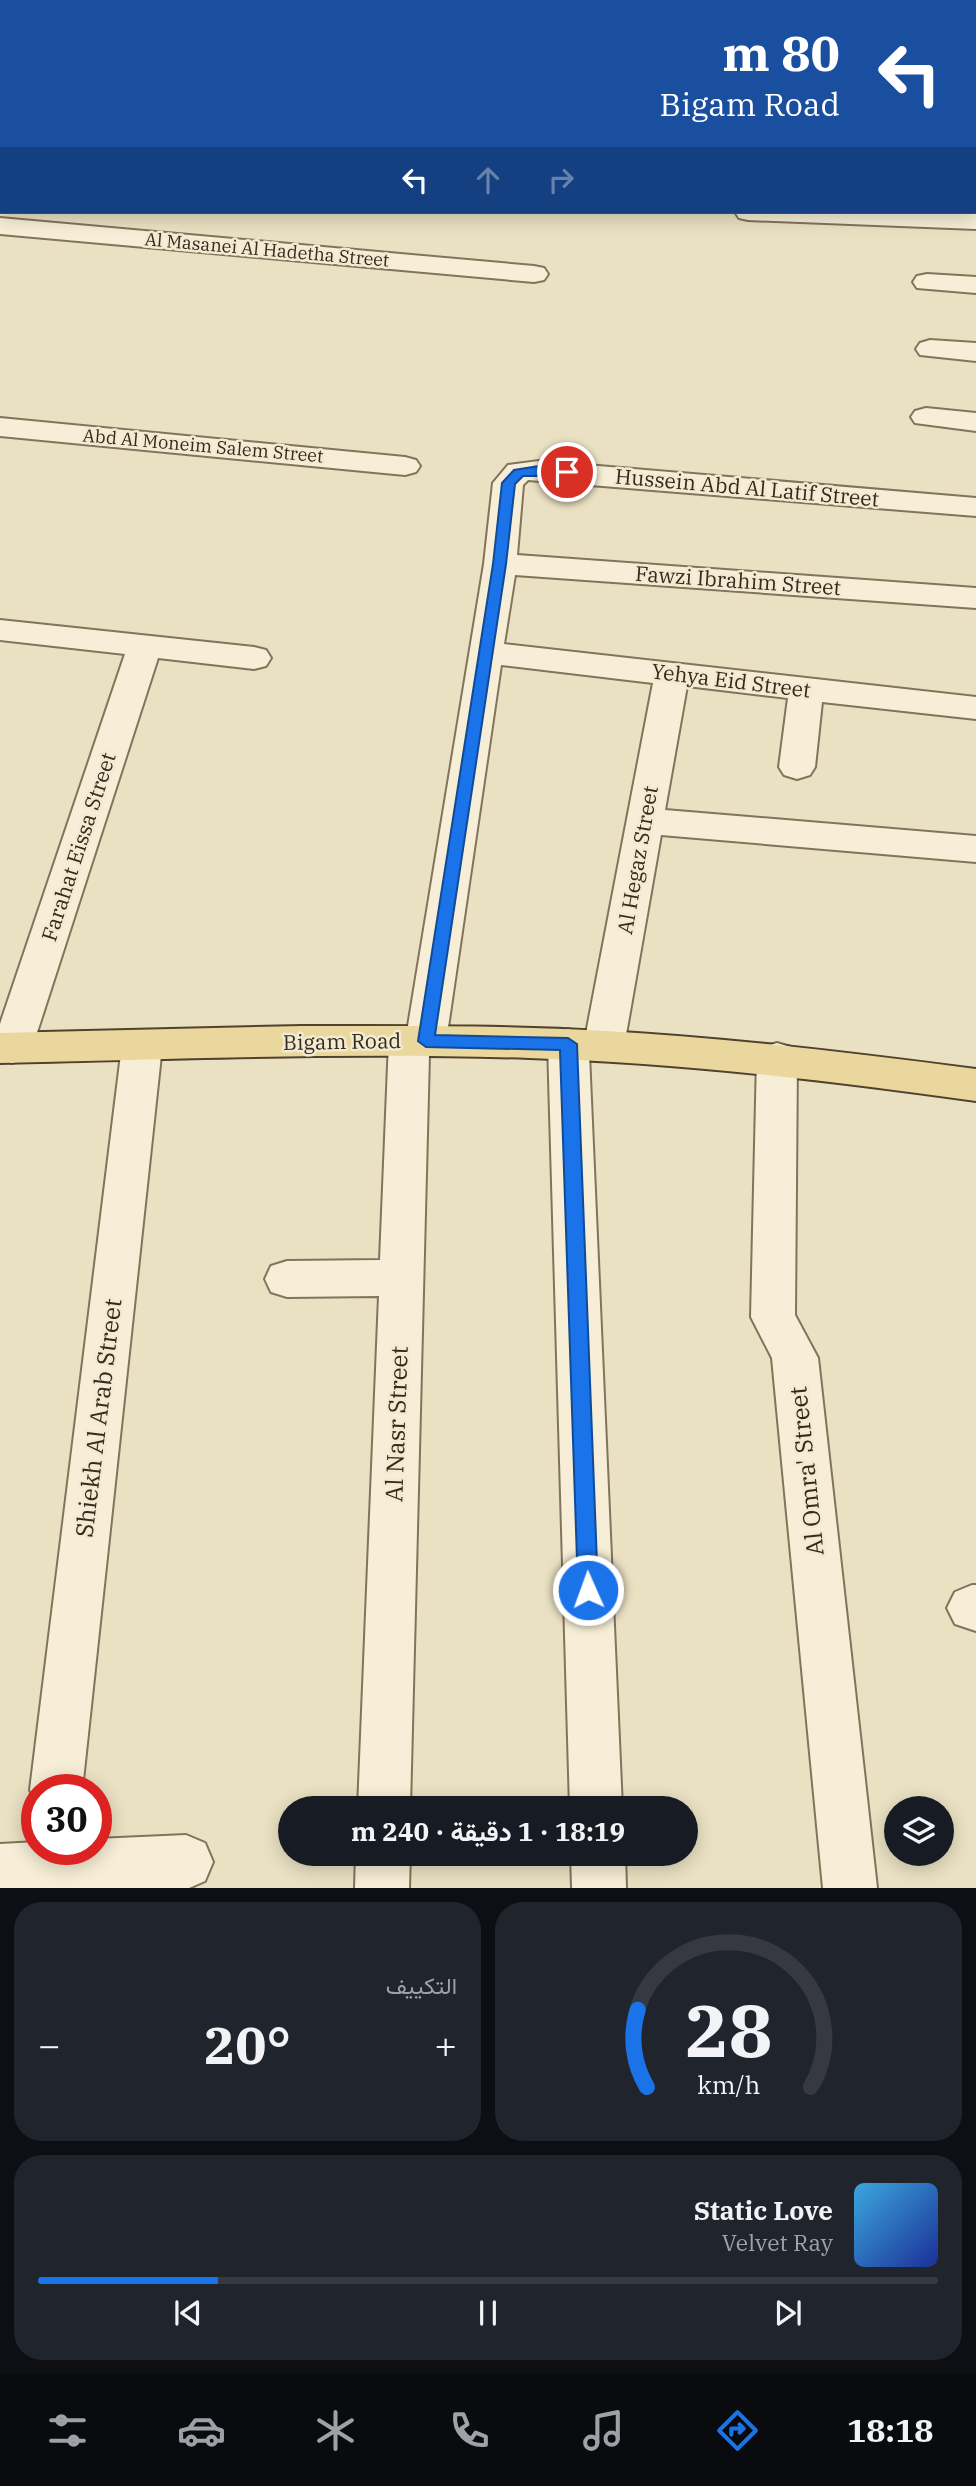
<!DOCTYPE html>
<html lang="ar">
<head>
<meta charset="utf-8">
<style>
  body { margin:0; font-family:"IBM Plex Serif",Vazirmatn,serif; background:#20242c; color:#f1f3f6; direction:rtl; height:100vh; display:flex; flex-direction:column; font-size:26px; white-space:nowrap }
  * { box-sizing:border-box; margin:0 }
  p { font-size:23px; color:#9ea1a6 }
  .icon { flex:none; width:38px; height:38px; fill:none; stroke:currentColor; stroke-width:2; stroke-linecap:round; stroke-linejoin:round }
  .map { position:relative; height:1888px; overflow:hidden; direction:ltr }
  .panel { display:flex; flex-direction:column; gap:14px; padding:14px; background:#0d0f14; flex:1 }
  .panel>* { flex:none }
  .top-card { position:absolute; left:0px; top:0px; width:976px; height:214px; box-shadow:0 4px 18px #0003; direction:rtl; background:#1a4fa0; color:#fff; overflow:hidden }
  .buttons { position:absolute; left:884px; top:1796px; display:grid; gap:14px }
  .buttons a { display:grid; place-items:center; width:70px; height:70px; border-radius:50%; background:#171b24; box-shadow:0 4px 18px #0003; font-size:35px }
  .speed { position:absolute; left:21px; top:1774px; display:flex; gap:14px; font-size:35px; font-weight:700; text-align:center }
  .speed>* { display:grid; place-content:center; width:91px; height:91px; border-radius:50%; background:#171b24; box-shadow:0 4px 18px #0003; line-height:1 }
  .speed .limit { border:10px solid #d22; background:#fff; color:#111 }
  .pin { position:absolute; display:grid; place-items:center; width:60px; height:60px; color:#fff; margin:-30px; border:4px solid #fff; border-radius:50%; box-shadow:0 2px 7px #0007 }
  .me { position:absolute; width:77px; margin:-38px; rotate:358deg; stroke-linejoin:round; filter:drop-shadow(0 0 5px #0008) }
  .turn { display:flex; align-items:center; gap:24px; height:147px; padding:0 21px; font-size:32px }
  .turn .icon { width:91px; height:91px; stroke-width:2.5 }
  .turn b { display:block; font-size:49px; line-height:60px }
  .lanes { display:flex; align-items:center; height:66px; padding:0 21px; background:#0003; justify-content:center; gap:35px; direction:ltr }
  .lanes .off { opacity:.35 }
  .big { font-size:52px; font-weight:700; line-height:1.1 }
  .panel .tile { flex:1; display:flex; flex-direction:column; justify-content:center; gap:10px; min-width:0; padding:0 24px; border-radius:28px; background:#20242c }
  .panel .dial { align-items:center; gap:0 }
  .dial svg { height:182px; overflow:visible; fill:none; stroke:#363941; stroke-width:7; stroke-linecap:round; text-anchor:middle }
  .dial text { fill:#f1f3f6; stroke:none }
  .song { display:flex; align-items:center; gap:21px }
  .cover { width:84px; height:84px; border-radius:10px; background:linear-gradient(135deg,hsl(200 70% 55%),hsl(230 70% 35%)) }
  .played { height:7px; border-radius:4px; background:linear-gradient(90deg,#1a73e8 20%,#363941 20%) }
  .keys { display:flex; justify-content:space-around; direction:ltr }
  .heat { display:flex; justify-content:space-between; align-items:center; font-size:38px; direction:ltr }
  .panel .tiles { flex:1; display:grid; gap:14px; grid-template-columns:1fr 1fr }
  .tile:last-child { grid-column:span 2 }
  .trip { position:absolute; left:278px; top:1796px; width:420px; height:70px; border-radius:35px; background:#171b24; box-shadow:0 4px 18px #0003; font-weight:700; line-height:70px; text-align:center; direction:rtl }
  .dock { display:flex; height:112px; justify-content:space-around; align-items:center; background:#090b0e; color:#9ea1a6 }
  .dock .icon { width:49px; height:49px }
  .dock .current { color:#1a73e8 }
  .dock b { font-size:32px; color:#f1f3f6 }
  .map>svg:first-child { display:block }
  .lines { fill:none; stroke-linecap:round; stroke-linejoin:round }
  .minor-casing { stroke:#83735c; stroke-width:4 }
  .major-casing { stroke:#51412f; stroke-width:4 }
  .minor { fill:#f6eed6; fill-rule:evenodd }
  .major { fill:#ead79e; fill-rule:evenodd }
  .route { fill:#1a73e8; stroke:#114b97; stroke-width:2 }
  .labels { text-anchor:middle; stroke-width:5; stroke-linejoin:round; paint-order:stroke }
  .far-street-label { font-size:18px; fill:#342a1e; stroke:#f2ebd2 }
  .street-label { font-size:21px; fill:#342a1e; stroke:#f2ebd2 }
  .near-street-label { font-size:24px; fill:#342a1e; stroke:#f2ebd2 }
</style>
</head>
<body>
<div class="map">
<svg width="976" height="1888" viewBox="0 0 976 1888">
  <rect width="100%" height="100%" fill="#eae1c3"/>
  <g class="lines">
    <defs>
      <g id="minor">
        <path d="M124,0H175L176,2H125Z"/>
        <rect x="566" y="0" width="22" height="2"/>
        <rect x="975" y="35" width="1" height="14"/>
        <rect x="0" y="39" width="2" height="14"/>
        <rect x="975" y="87" width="1" height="15"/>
        <rect x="0" y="94" width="2" height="14"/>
        <rect x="975" y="147" width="1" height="16"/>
        <path d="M735,212L976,213V229L748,220L739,218Z"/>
        <path d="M0,218L534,266L544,268L548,274L544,280L534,282L0,234Z"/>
        <path d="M927,274L976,277V293L917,288L913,282L917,276Z"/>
        <path d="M930,340L976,343V361L920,355L916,349L920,343Z"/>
        <path d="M926,408L976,413V431L915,423L911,417L915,411Z"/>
        <path d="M0,418L405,457L416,460L420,466L416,472L405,475L0,436Z"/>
        <path d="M539,461L976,498V516L528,480L523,485L517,555L976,588V608L515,575L504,644L976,697V719L822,702L815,767L810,775L797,779L784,775L779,767L788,698L687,686L665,810L976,836V862L661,835L624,1046L618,1057L604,1061L589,1054L622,1808H570L548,1044L554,1033L568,1029L582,1033L585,1039L653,683L501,665L446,1041L440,1052L429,1055L410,1808H358L379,1296L287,1297L271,1292L265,1279L271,1266L287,1261L380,1260L389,1041L395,1030L408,1026L484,564L493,483L508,465Z"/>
        <path d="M0,620L254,647L266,650L271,658L266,666L254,669L158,658L32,1048L26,1059L12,1063L0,1059V1024L125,654L0,640Z"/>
        <path d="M142,1031L156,1035L162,1046L82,1790H37V1806L30,1790L122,1046L128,1035Z"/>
        <path d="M777,1043L791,1047L797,1058L795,1315L818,1358L877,1888H823L772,1358L751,1317L757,1058L763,1047Z"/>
        <path d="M972,1585H976V1631L955,1624L947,1608L955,1592Z"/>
        <path d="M186,1835L205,1843L213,1862L205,1881L189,1888H0V1844L37,1842V1850H96V1839Z"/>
        <path d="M356,1853H410L409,1888H355Z"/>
        <path d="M571,1853H625L626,1888H572Z"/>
      </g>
      <path id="major" d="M302,1026C403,1026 504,1025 605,1031C729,1038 853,1053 976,1069V1101C827,1080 679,1063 529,1058C353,1052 176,1059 0,1063V1033Z"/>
    </defs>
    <use href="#minor" class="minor-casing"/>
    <use href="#major" class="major-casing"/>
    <use href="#minor" class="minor"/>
    <use href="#major" class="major"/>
  </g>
  <path class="route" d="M539,466L567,469L573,472L567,476H523L515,484L506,564L435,1035L568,1038L577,1044L598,1590L595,1596L588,1599L581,1596L578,1590L560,1050L426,1047L418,1041L493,564L502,483L514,470Z"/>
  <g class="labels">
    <g class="far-street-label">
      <text transform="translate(267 250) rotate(5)" y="6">Al Masanei Al Hadetha Street</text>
      <text transform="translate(203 446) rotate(5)" y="6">Abd Al Moneim Salem Street</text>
    </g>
    <g class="street-label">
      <text transform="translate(747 488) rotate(5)" y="7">Hussein Abd Al Latif Street</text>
      <text transform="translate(738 581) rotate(4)" y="7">Fawzi Ibrahim Street</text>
      <text transform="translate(731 681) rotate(7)" y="7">Yehya Eid Street</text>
      <text transform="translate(79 847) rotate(-72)" y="7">Farahat Eissa Street</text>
      <text transform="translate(638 860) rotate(-80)" y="7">Al Hegaz Street</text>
      <text transform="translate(342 1042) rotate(-1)" y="7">Bigam Road</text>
    </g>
    <g class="near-street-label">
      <text transform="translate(99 1418) rotate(-83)" y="8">Shiekh Al Arab Street</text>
      <text transform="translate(397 1424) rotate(-88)" y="8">Al Nasr Street</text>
      <text transform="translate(807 1471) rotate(-96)" y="8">Al Omra' Street</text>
    </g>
  </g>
</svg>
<div class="buttons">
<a><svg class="icon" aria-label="layers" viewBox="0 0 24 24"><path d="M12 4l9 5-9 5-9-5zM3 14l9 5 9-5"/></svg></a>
</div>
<div class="speed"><div class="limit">30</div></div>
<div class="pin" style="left:567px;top:472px;background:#d93025"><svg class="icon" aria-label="arrive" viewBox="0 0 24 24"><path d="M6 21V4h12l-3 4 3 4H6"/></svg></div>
<svg class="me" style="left:588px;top:1590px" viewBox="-20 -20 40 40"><circle r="17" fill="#1a73e8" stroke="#fff" stroke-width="3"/><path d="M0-11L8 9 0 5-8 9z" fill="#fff"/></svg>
<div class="trip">18:19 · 1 دقيقة · 240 m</div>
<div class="top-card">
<div class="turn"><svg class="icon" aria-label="left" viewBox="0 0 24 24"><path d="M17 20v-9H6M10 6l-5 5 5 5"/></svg><div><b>80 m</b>Bigam Road</div></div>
<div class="lanes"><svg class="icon" aria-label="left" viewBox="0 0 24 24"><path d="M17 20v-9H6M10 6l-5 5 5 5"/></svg><svg class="icon off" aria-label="ahead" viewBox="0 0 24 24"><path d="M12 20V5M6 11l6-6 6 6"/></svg><svg class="icon off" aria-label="right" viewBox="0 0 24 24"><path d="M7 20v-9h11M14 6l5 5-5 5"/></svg></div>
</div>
</div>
<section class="panel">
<div class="tiles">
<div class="tile dial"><svg viewBox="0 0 100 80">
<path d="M14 69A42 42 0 1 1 86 69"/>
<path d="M14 69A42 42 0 0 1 10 35" stroke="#1a73e8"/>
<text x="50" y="56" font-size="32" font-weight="700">28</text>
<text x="50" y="72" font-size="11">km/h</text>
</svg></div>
<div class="tile"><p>التكييف</p>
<div class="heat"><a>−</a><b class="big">20°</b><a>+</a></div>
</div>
<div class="tile">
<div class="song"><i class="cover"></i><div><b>Static Love</b><p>Velvet Ray</p></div></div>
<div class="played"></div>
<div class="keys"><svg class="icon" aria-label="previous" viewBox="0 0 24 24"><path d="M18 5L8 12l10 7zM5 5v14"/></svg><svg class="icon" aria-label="pause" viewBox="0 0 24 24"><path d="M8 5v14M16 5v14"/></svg><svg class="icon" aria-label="next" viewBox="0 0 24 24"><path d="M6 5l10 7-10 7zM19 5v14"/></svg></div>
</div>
</div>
</section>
<nav class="dock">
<b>18:18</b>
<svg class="icon current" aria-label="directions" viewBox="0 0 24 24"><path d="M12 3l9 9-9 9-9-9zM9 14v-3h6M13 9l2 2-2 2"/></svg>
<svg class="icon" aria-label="music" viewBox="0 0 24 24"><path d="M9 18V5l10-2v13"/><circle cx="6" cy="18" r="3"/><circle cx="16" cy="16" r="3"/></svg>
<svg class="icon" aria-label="phone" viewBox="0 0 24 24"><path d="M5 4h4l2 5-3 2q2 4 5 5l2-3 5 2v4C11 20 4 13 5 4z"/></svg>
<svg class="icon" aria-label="climate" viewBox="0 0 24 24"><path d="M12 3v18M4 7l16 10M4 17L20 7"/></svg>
<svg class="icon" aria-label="car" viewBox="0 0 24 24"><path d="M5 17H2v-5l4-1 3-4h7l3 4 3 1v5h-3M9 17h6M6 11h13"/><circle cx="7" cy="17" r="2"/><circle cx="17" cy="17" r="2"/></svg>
<svg class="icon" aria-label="filters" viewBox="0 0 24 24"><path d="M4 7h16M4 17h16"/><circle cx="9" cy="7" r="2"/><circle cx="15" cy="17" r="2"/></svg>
</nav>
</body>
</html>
